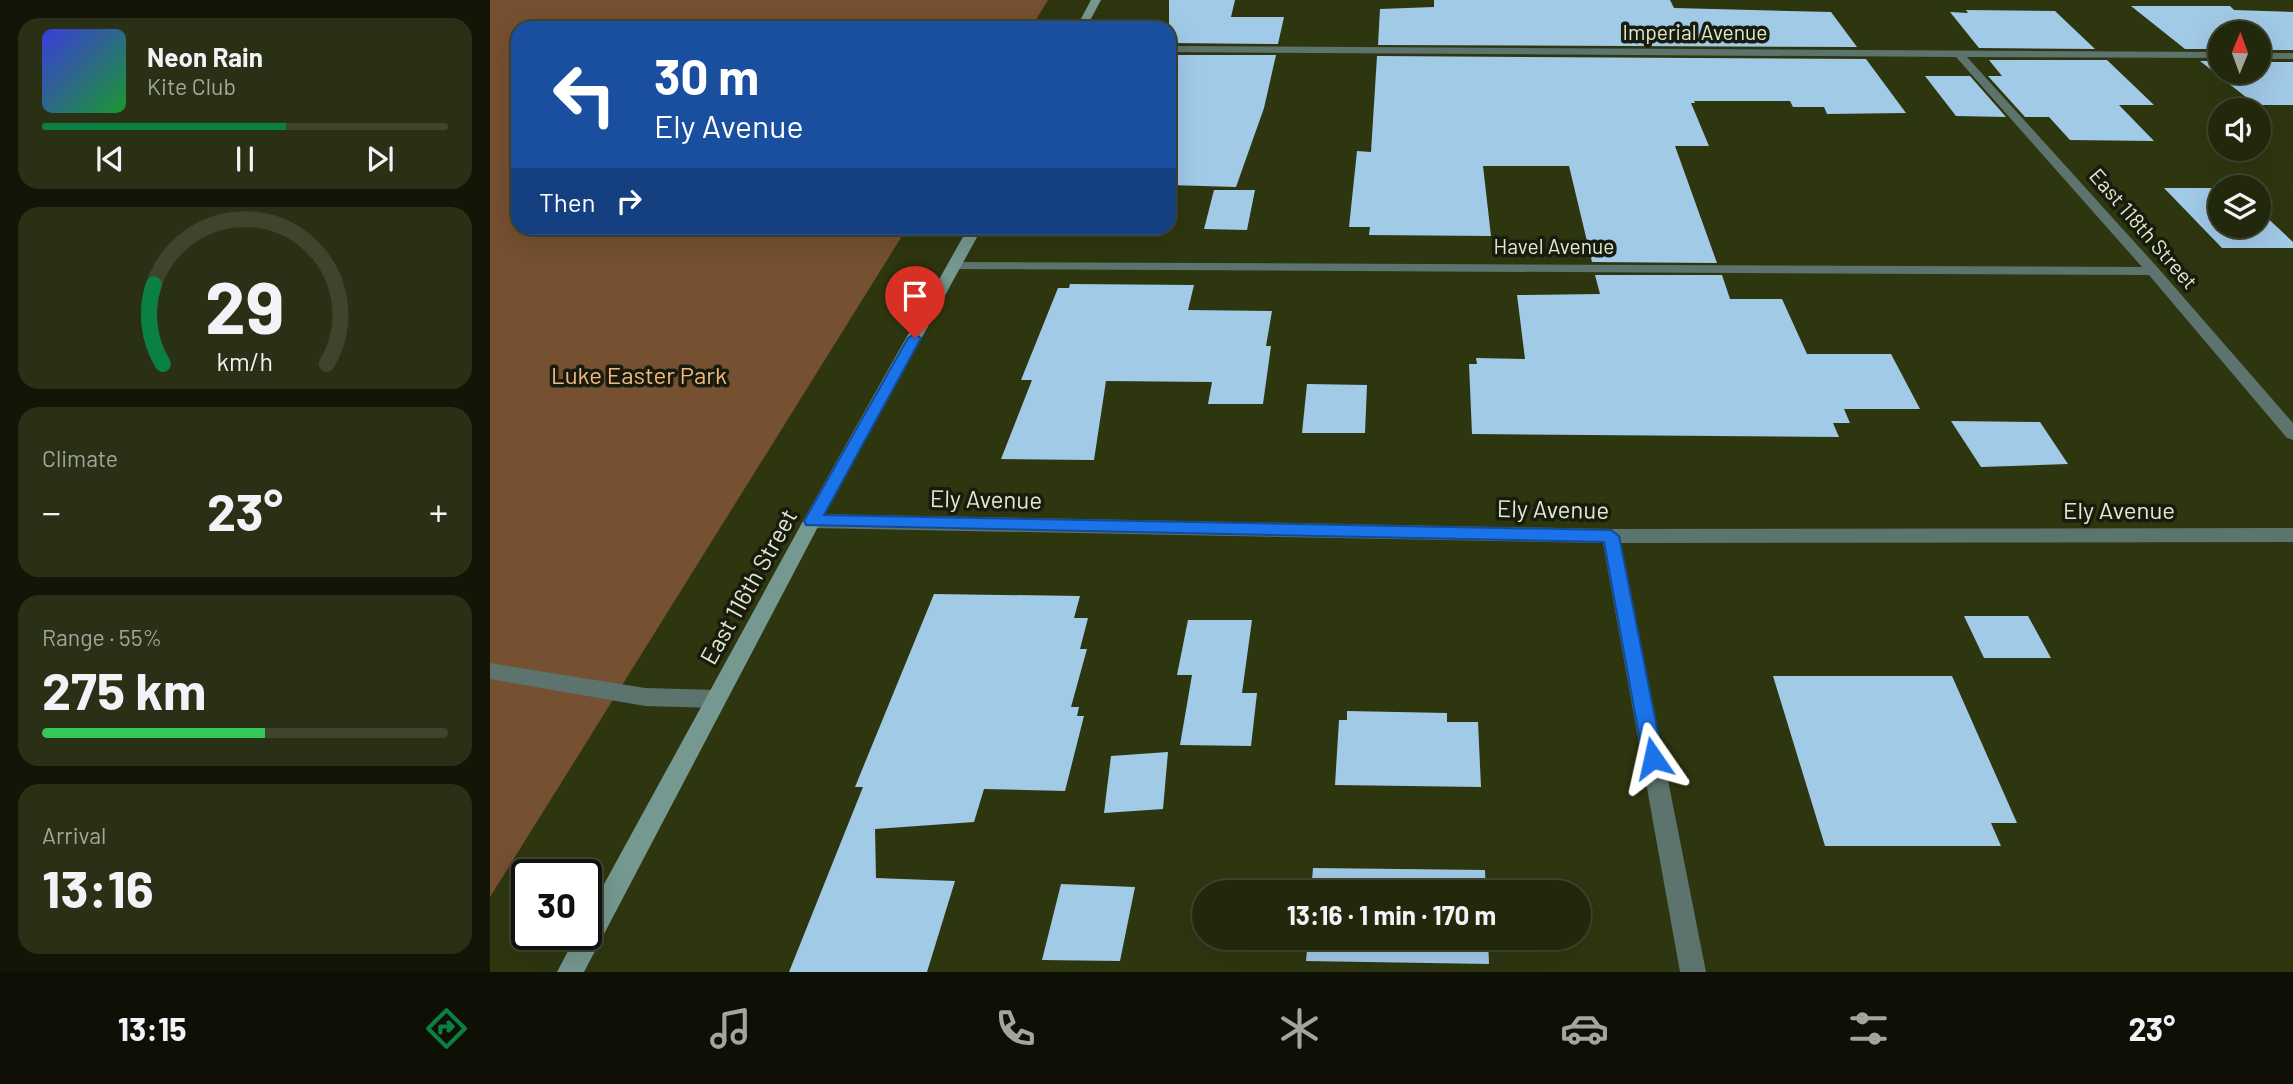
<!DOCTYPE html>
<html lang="en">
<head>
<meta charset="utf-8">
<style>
  body { margin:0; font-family:Barlow,sans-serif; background:#2a3015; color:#f1f3f6; height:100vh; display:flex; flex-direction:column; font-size:26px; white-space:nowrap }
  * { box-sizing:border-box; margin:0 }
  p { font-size:23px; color:#a2a69d }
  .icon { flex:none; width:38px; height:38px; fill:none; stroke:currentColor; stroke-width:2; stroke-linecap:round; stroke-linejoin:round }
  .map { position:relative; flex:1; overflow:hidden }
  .details { display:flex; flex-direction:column; gap:18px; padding:18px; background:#131607; width:490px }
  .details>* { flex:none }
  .hud { position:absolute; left:21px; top:21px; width:665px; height:214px; border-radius:21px; box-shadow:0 7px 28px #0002,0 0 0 2px #3f442d; background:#1a4fa0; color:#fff; overflow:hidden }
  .needle { width:46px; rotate:1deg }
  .fabs { position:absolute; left:1718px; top:21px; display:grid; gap:14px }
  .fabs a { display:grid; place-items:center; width:63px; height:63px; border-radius:50%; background:#22280c; box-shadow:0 7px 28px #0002,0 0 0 2px #3f442d; font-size:35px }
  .speed { position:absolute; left:21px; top:859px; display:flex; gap:14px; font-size:35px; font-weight:700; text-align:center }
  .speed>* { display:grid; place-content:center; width:91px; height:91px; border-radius:50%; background:#22280c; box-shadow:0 7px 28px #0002,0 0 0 2px #3f442d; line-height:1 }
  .speed .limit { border:4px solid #111; border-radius:10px; background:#fff; color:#111 }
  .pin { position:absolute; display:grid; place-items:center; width:60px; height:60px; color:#fff; margin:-72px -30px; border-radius:50% 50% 50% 0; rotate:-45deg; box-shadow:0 0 7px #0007 }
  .pin .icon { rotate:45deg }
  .me { position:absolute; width:77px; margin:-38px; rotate:349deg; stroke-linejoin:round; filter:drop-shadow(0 0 5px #0008) }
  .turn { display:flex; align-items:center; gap:24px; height:147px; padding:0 28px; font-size:32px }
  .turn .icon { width:91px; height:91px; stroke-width:2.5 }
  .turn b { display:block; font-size:49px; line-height:60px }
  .then { display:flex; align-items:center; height:66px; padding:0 28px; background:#0003; gap:14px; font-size:26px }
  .big { font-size:52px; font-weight:700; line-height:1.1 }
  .details .card { flex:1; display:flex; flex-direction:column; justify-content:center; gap:10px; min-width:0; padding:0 24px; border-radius:21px; background:#2a3015 }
  .details .dial { align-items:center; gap:0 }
  .dial svg { height:182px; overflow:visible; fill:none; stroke:#3f442d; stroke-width:7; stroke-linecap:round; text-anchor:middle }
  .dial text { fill:#f1f3f6; stroke:none }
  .song { display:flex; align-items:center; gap:21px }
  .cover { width:84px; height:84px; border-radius:10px; background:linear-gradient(135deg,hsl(240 70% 55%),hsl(130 70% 35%)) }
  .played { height:7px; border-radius:4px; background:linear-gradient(90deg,#0b8043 60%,#3f442d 60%) }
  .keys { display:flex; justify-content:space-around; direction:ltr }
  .heat { display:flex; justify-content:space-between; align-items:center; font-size:38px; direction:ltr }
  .charge { height:10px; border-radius:5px; background:linear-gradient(90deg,#34c759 55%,#3f442d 0) }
  .trip { position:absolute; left:702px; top:880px; width:399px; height:70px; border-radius:35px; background:#22280c; box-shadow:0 7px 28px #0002,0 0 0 2px #3f442d; font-weight:700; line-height:70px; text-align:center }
  .tab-bar { display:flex; height:112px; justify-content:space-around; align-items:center; background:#0e1005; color:#a2a69d }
  .tab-bar .icon { width:49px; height:49px }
  .tab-bar .on { color:#0b8043 }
  .tab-bar b { font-size:32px; color:#f1f3f6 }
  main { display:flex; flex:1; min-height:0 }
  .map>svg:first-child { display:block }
  .green { fill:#755031 }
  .building { fill:#a1cae7 }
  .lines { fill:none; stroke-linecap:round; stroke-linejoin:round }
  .minor { fill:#5d736e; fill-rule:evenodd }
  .secondary { fill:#759890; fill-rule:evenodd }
  .route { fill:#1a73e8; stroke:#114b97; stroke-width:2 }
  .labels { text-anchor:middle; stroke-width:7; stroke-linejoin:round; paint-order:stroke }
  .far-street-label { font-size:21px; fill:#e2e8d2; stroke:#181c0c }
  .park-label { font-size:24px; fill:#f7b783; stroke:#181c0c }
  .street-label { font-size:24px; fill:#e2e8d2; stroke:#181c0c }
</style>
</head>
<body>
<main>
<section class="details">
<div class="card">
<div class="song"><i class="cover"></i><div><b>Neon Rain</b><p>Kite Club</p></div></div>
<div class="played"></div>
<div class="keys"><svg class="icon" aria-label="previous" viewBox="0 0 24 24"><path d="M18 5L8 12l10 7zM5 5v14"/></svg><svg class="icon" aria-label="pause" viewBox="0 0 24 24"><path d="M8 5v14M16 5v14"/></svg><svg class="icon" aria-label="next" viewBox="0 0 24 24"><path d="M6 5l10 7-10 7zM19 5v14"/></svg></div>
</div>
<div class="card dial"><svg viewBox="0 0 100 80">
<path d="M14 69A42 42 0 1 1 86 69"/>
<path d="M14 69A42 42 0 0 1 10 34" stroke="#0b8043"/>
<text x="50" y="56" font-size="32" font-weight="700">29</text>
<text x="50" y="72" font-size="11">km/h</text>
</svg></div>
<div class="card"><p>Climate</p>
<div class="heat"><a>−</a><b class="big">23°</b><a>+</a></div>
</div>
<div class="card"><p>Range · 55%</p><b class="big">275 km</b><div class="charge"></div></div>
<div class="card"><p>Arrival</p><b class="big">13:16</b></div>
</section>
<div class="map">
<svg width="1803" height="972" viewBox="0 0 1803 972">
  <rect width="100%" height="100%" fill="#2e3610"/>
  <path class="green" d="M0,0H558L541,28H28V228H417L0,897Z"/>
  <g class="building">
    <path d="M679,0H745L741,17H794L788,44L679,43Z"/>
    <path d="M944,0H1180L1184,8L1341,12L1367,47L888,45L890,9L944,7Z"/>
    <path d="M1641,6H1740L1744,10L1803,12V50H1769V33H1731V49H1695Z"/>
    <path d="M1476,10L1565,11L1605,49L1489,48L1460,12L1478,13Z"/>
    <path d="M679,55H786L774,108L746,187L679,185Z"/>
    <path d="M887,56L1376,59L1416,113L1337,114L1334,107H1303L1300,101H1204L1205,103H1201L1219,146H1185L1227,263L1102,262L1079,166H993L1001,236L879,235L880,227H859L867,151L881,152Z"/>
    <path d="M1499,60H1617L1664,105H1629L1664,141L1580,140L1559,117H1535L1498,76H1512Z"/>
    <path d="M1710,61H1731V72H1769V62H1803V105H1766Z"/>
    <path d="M1435,76H1480L1516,117L1466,116Z"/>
    <path d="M1674,188H1731V226H1769V210L1803,242V248H1732Z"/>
    <path d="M724,190H765L757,230L714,229Z"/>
    <path d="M1105,275H1232L1240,299H1292L1317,354H1401L1430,409H1354L1360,423H1343L1349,437L982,434L979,364H987L986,358L1035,359L1027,295L1110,294Z"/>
    <path d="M580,284L704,285L698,310L782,311L776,346H781L773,404H718L722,382L616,381L604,460L511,459L542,380H531L568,288H579Z"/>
    <path d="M817,384L877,385L875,433H812Z"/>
    <path d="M1461,421L1550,422L1578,464L1491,467Z"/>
    <path d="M444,594L590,596L584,618H598L590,649H597L581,707H589L587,716H594L575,791L494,789L484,822L385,829L386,878L465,881L437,972H299L373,787H365Z"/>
    <path d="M1474,616H1538L1561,658H1494Z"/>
    <path d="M698,620H762L752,693H767L761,746L690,745L702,675H687Z"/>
    <path d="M1283,676H1462L1527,823H1501L1511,846H1335Z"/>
    <path d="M857,711L957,713V722H988L991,787L845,785L849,720H857Z"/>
    <path d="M678,752L673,809L614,813L621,756Z"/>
    <path d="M823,868L995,870L996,892H821Z"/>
    <path d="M571,884L645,887L630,961L552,960Z"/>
    <path d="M818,938H998L999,964L816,961Z"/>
  </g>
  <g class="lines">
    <g class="minor">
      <path d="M679,46L1731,52V58L1477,57L1668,268L1803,423V440L1797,438L1659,275L460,269V263L465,262L1652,267L1466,57L679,52Z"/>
      <rect x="1769" y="53" width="34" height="6"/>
      <path d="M322,514L1121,529L1803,528V542L1131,543L1216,972H1190L1113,543L322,528L316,526L313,521L316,516Z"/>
      <path d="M0,663L155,688L226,690L233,693L236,699L233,705L226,708L155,706L0,679Z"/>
    </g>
    <g class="secondary">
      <path d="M601,0H611L596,28H586Z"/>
      <path d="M478,228H492L331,521L94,972H67L87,934H96V917L313,521Z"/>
    </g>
  </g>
  <path class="route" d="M425,334L431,338L334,515L1121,530L1129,536L1173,758L1170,764L1163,767L1156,764L1153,758L1114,542L316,525L314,521L418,338Z"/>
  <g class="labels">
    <g class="far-street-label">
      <text x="1205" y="40">Imperial Avenue</text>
      <text transform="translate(1653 229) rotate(49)" y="7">East 118th Street</text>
      <text x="1064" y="254">Havel Avenue</text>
    </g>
    <g class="park-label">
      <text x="149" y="384">Luke Easter Park</text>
    </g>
    <g class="street-label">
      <text transform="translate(496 500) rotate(1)" y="8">Ely Avenue</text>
      <text transform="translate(1063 510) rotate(1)" y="8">Ely Avenue</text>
      <text x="1629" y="519">Ely Avenue</text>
      <text transform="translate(259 587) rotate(-61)" y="8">East 116th Street</text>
    </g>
  </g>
</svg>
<div class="fabs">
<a><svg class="needle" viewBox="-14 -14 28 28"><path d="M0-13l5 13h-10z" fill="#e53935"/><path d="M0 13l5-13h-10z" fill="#a2a69d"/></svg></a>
<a><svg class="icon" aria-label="sound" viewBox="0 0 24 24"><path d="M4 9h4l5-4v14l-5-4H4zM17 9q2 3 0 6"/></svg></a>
<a><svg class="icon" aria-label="layers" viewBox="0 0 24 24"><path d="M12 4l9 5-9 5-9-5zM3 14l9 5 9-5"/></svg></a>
</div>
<div class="speed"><div class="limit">30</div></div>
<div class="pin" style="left:425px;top:338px;background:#d93025"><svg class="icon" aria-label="arrive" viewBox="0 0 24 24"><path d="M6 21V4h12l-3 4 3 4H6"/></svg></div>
<svg class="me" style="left:1163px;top:758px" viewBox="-20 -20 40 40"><path d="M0-17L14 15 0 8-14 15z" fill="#1a73e8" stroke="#fff" stroke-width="4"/></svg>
<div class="trip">13:16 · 1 min · 170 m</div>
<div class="hud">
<div class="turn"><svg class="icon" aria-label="left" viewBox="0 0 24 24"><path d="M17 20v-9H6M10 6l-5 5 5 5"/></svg><div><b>30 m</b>Ely Avenue</div></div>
<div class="then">Then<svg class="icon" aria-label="right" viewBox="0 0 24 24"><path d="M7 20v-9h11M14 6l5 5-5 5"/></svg></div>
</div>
</div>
</main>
<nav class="tab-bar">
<b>13:15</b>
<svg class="icon on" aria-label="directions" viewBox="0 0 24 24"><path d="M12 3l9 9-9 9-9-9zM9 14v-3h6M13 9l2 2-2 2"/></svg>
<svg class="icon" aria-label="music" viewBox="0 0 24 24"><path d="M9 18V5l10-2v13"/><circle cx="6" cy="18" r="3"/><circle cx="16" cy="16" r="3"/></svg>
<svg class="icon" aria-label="phone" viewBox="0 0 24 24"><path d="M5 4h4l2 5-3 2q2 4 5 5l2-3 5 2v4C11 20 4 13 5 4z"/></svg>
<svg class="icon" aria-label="climate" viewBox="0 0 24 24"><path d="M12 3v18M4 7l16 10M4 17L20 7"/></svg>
<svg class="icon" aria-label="car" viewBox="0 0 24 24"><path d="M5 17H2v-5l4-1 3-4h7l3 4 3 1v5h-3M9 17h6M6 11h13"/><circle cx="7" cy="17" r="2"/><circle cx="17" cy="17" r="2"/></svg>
<svg class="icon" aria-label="filters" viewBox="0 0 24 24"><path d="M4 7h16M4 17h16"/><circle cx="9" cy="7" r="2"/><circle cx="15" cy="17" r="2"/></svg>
<b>23°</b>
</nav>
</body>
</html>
